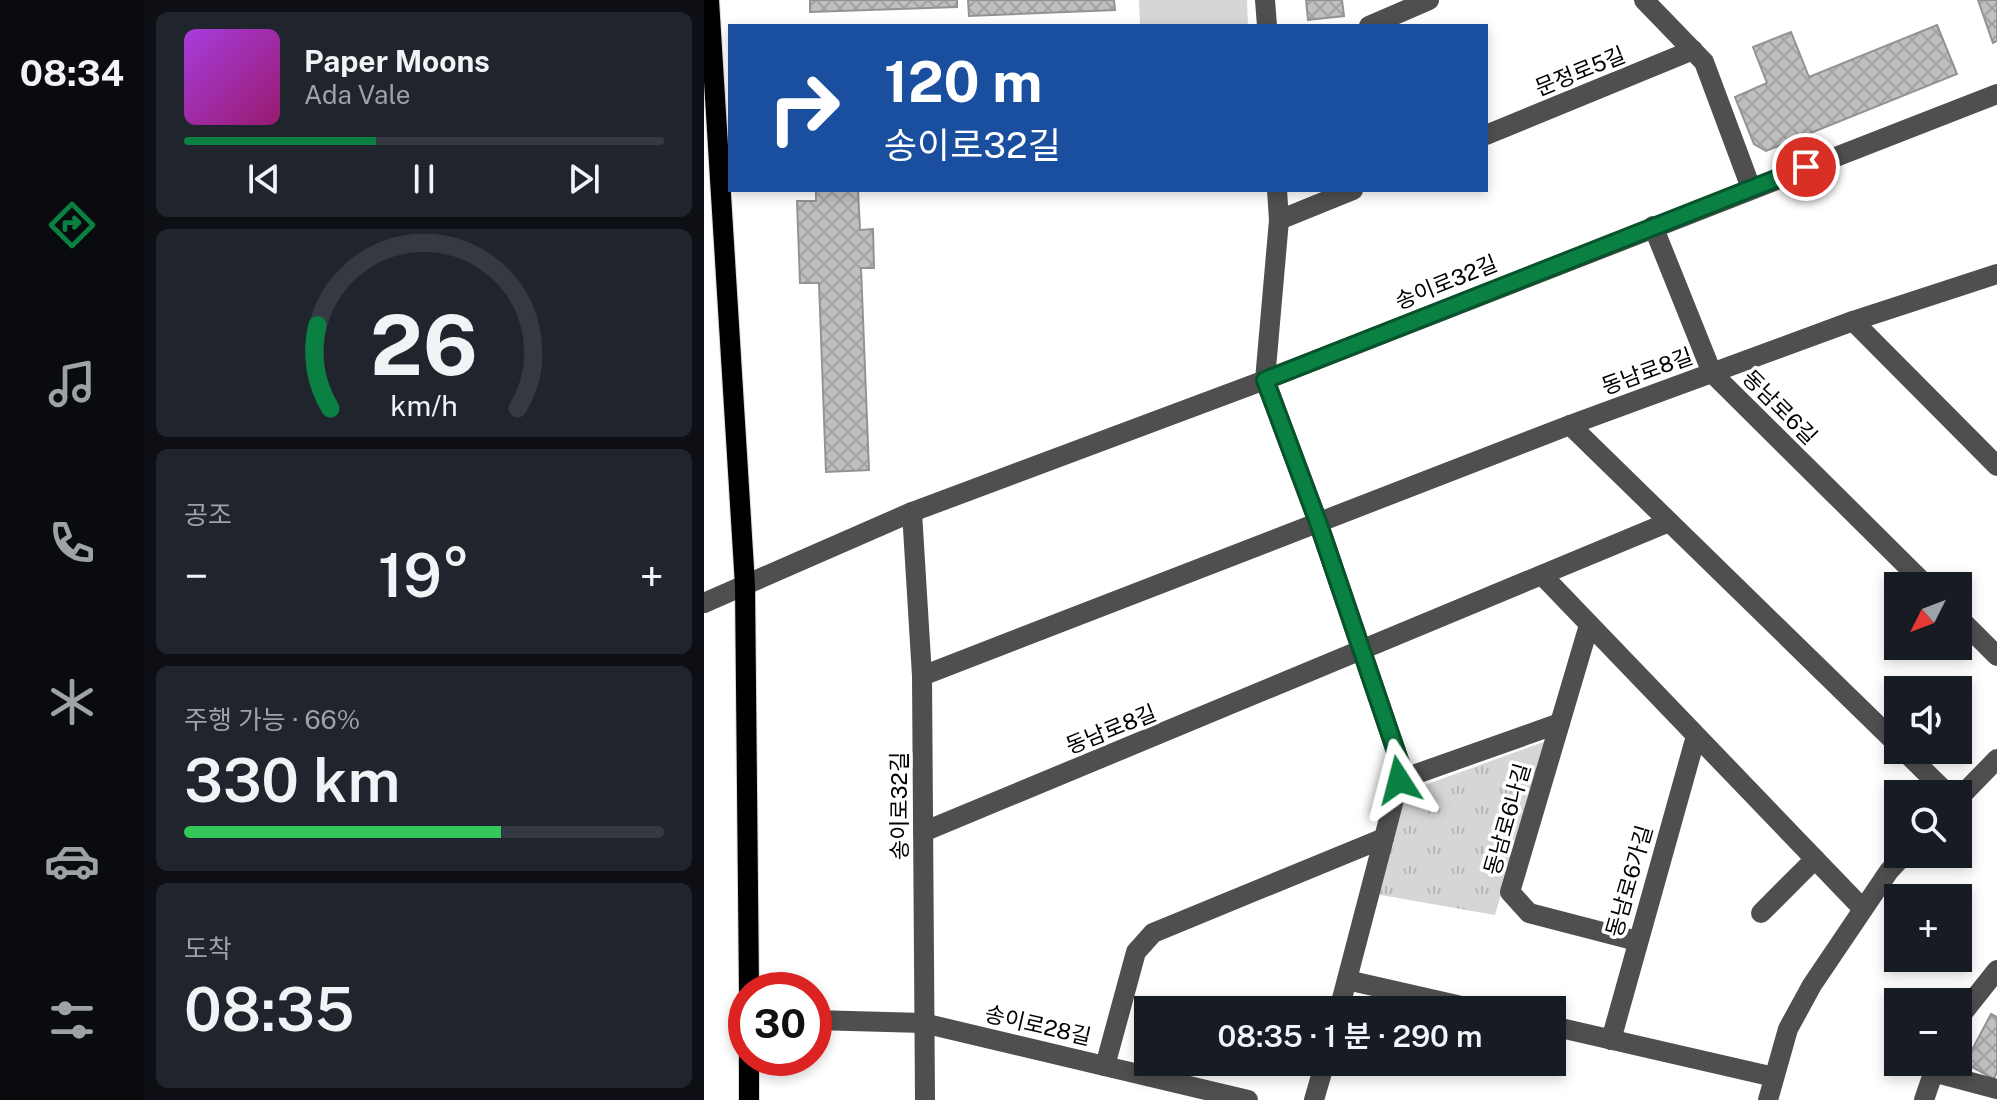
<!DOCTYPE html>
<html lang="ko">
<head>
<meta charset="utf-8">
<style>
  body { margin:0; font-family:"Public Sans","Noto Sans KR",sans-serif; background:#20242c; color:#f1f3f6; height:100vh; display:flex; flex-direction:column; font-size:30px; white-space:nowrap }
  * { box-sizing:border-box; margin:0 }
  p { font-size:26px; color:#9ea1a6 }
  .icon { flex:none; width:44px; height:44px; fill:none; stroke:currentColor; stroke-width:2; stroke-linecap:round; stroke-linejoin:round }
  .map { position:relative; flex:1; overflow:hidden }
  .side { display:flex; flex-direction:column; gap:12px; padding:12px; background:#0d0f14; width:560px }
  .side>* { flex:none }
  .guide { position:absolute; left:24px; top:24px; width:760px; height:168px; border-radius:0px; box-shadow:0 4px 12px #0003; background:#1a4fa0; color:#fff; overflow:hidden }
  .needle { width:52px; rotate:228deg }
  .tools { position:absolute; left:1180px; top:572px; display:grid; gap:16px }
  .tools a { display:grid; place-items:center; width:88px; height:88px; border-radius:0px; background:#171b24; box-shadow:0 4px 12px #0003; font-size:40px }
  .speed { position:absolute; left:24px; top:972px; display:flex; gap:16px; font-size:40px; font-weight:700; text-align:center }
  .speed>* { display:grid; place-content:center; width:104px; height:104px; border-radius:50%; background:#171b24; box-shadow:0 4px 12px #0003; line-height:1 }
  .speed .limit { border:12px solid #d22; background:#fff; color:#111 }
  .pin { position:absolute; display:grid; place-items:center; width:68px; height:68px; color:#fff; margin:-34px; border:4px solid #fff; border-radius:50%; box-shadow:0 2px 8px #0007 }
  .me { position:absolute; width:88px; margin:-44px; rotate:351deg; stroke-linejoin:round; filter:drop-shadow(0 0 6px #0008) }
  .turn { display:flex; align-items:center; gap:28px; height:168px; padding:0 24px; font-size:36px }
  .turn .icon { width:104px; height:104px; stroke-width:2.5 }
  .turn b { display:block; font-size:56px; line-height:68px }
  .big { font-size:60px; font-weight:600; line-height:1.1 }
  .side .card { flex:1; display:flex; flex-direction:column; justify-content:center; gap:12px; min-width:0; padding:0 28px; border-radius:12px; background:#20242c }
  .side .dial { align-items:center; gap:0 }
  .dial svg { height:208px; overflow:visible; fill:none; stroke:#363941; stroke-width:7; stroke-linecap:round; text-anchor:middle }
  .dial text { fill:#f1f3f6; stroke:none }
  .song { display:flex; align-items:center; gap:24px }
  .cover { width:96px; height:96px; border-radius:12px; background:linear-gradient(135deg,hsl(280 70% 55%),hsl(320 70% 35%)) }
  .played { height:8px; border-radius:4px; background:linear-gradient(90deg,#0b8043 40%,#363941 40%) }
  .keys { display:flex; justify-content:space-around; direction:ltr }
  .heat { display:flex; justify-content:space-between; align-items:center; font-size:44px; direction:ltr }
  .charge { height:12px; border-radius:6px; background:linear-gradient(90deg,#34c759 66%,#363941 0) }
  .trip { position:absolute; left:430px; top:996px; width:432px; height:80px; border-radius:0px; background:#171b24; box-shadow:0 4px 12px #0003; font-weight:600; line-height:80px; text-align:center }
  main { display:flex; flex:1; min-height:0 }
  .tab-bar { display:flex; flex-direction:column; width:144px; justify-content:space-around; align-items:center; background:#090b0e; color:#9ea1a6 }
  .tab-bar .icon { width:56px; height:56px }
  .tab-bar .on { color:#0b8043 }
  .tab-bar b { font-size:36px; color:#f1f3f6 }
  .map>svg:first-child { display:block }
  .park { fill:url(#park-tufts) }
  .pitch { fill:#d6d6d6 }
  .building { fill:url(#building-cross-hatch); stroke:#939393; stroke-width:2 }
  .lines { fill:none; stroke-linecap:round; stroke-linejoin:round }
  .major-casing { stroke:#dbdbdb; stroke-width:22 }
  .minor { stroke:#4f4f4f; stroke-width:20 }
  .major { stroke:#000; stroke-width:20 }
  .route-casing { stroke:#07532c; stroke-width:20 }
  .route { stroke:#0b8043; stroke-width:14 }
  .labels { text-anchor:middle; stroke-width:7; stroke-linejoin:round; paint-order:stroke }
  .street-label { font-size:22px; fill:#000; stroke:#fff }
</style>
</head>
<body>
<main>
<nav class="tab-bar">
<b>08:34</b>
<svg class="icon on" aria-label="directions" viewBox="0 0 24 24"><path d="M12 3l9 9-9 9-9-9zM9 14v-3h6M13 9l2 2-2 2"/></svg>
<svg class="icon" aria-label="music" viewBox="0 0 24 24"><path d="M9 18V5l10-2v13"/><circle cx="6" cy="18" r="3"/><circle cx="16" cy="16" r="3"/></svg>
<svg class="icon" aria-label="phone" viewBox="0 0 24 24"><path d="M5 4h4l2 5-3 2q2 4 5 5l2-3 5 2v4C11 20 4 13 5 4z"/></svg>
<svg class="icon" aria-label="climate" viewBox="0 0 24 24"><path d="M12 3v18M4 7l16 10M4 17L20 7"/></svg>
<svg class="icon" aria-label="car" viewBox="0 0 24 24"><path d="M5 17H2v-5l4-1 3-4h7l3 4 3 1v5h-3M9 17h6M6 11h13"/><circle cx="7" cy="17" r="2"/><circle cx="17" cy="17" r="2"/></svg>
<svg class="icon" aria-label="filters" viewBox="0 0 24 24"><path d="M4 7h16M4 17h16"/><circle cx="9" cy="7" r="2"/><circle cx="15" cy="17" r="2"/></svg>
</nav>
<section class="side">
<div class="card">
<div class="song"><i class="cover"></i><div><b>Paper Moons</b><p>Ada Vale</p></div></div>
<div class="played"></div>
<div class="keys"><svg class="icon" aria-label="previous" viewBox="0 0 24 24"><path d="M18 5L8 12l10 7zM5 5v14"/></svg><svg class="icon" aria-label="pause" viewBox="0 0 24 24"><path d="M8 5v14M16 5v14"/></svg><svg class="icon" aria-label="next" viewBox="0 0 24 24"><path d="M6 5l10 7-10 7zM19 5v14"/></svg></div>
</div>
<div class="card dial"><svg viewBox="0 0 100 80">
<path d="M14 69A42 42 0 1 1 86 69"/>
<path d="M14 69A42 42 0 0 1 9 37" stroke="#0b8043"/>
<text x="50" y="56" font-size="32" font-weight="700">26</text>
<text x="50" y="72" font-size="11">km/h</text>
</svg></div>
<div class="card"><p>공조</p>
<div class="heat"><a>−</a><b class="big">19°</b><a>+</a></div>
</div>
<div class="card"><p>주행 가능 · 66%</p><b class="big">330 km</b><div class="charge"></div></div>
<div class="card"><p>도착</p><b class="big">08:35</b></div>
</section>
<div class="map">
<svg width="1293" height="1100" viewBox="0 0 1293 1100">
  <defs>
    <pattern id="park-tufts" width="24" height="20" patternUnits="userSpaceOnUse" patternTransform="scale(2)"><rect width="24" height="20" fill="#d6d6d6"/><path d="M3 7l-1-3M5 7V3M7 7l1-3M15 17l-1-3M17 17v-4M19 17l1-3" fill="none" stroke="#b6b6b6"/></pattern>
    <pattern id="building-cross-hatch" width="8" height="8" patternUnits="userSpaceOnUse" patternTransform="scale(2)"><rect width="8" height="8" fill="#bfbfbf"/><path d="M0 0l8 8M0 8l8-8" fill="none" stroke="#a2a2a2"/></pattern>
  </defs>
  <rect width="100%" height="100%" fill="#fff"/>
  <path class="park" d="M842,741L791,915L671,894L696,794Z"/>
  <path class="pitch" d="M435,0H543L544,26H436Z"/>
  <g class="building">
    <path d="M106,0H253V7L106,12Z"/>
    <path d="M264,0H410L411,10L265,16Z"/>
    <path d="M602,0H638L640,16L604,20Z"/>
    <path d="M1274,0H1293V41L1289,43Z"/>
    <path d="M1233,25L1253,74L1062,151L1050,144L1031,97L1063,83L1049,47L1087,32L1105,77Z"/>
    <path d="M112,190H154L156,230L169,229L170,268H157L165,470L122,472L115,283H96L93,201H112Z"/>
    <path d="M1287,1014L1293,1017V1072L1290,1079L1261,1063Z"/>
  </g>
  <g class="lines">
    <defs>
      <g id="major">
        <path d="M5,0L41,585L45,990"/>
        <path d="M45,1100V1058"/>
      </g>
    </defs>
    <use href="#major" class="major-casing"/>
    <g class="minor">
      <path d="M561,0L563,26"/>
      <path d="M940,0L1000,62L1047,188"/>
      <path d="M665,26L725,0"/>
      <path d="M782,135L989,50"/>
      <path d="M573,190L575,220L561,380L614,522L698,769L635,1010"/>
      <path d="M575,220L649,190"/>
      <path d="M949,226L1008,373L1223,586"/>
      <path d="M1149,321L1293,466"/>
      <path d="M866,425L1194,745"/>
      <path d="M208,512L218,676L221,1100"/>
      <path d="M838,575L1159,909"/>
      <path d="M0,603L208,512L561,380L1293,94"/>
      <path d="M1254,617L1293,656"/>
      <path d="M885,625L806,892L825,913L933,941"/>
      <path d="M218,676L866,425L1149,321L1293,274"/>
      <path d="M1199,750L1244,794"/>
      <path d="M695,780L856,723"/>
      <path d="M1254,799L1293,759"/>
      <path d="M219,832L965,522"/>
      <path d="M1057,913L1111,859"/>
      <path d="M643,980L775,1010"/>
      <path d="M1254,1019L1293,970"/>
      <path d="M110,1020L219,1023L544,1100"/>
      <path d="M848,1026L1070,1077"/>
      <path d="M907,1040L992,736"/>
      <path d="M401,1066L432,952L449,933L680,838"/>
      <path d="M1229,1072L1293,1089"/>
      <path d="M610,1100L621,1062"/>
      <path d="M1064,1100L1084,1029L1108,985L1185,871L1201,854"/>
      <path d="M1220,1100L1233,1062"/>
    </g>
    <use href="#major" class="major"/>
  </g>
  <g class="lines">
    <defs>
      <path id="route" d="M695,780L698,769L614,522L561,380L1102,167"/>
    </defs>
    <use href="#route" class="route-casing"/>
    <use href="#route" class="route"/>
  </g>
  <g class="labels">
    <g class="street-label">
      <text transform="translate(876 71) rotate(-22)" y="8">문정로5길</text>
      <text transform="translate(742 282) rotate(-22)" y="8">송이로32길</text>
      <text transform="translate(943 371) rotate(-20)" y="8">동남로8길</text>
      <text transform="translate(1076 407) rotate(45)" y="8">동남로6길</text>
      <text transform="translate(407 729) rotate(-22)" y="8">동남로8길</text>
      <text transform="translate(195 806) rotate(-90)" y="8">송이로32길</text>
      <text transform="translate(803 819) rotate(-74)" y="8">동남로6나길</text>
      <text transform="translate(925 881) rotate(-74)" y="8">동남로6가길</text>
      <text transform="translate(334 1025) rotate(13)" y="8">송이로28길</text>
    </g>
  </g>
</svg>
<div class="tools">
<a><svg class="needle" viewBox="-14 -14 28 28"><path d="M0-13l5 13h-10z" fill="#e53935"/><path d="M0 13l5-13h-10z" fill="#9ea1a6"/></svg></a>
<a><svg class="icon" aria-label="sound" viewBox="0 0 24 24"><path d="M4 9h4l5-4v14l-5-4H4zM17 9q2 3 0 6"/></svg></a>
<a><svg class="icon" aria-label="search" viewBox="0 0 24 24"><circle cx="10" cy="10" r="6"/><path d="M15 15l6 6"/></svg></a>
<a>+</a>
<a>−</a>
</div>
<div class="speed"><div class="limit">30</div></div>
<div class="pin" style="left:1102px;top:167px;background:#d93025"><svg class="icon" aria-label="arrive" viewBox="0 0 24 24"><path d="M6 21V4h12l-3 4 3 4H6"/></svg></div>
<svg class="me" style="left:695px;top:780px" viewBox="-20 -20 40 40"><path d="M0-17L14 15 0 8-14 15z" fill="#0b8043" stroke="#fff" stroke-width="4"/></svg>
<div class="trip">08:35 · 1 분 · 290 m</div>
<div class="guide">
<div class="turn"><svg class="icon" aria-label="right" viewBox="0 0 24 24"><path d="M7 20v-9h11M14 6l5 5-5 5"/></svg><div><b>120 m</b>송이로32길</div></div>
</div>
</div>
</main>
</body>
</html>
